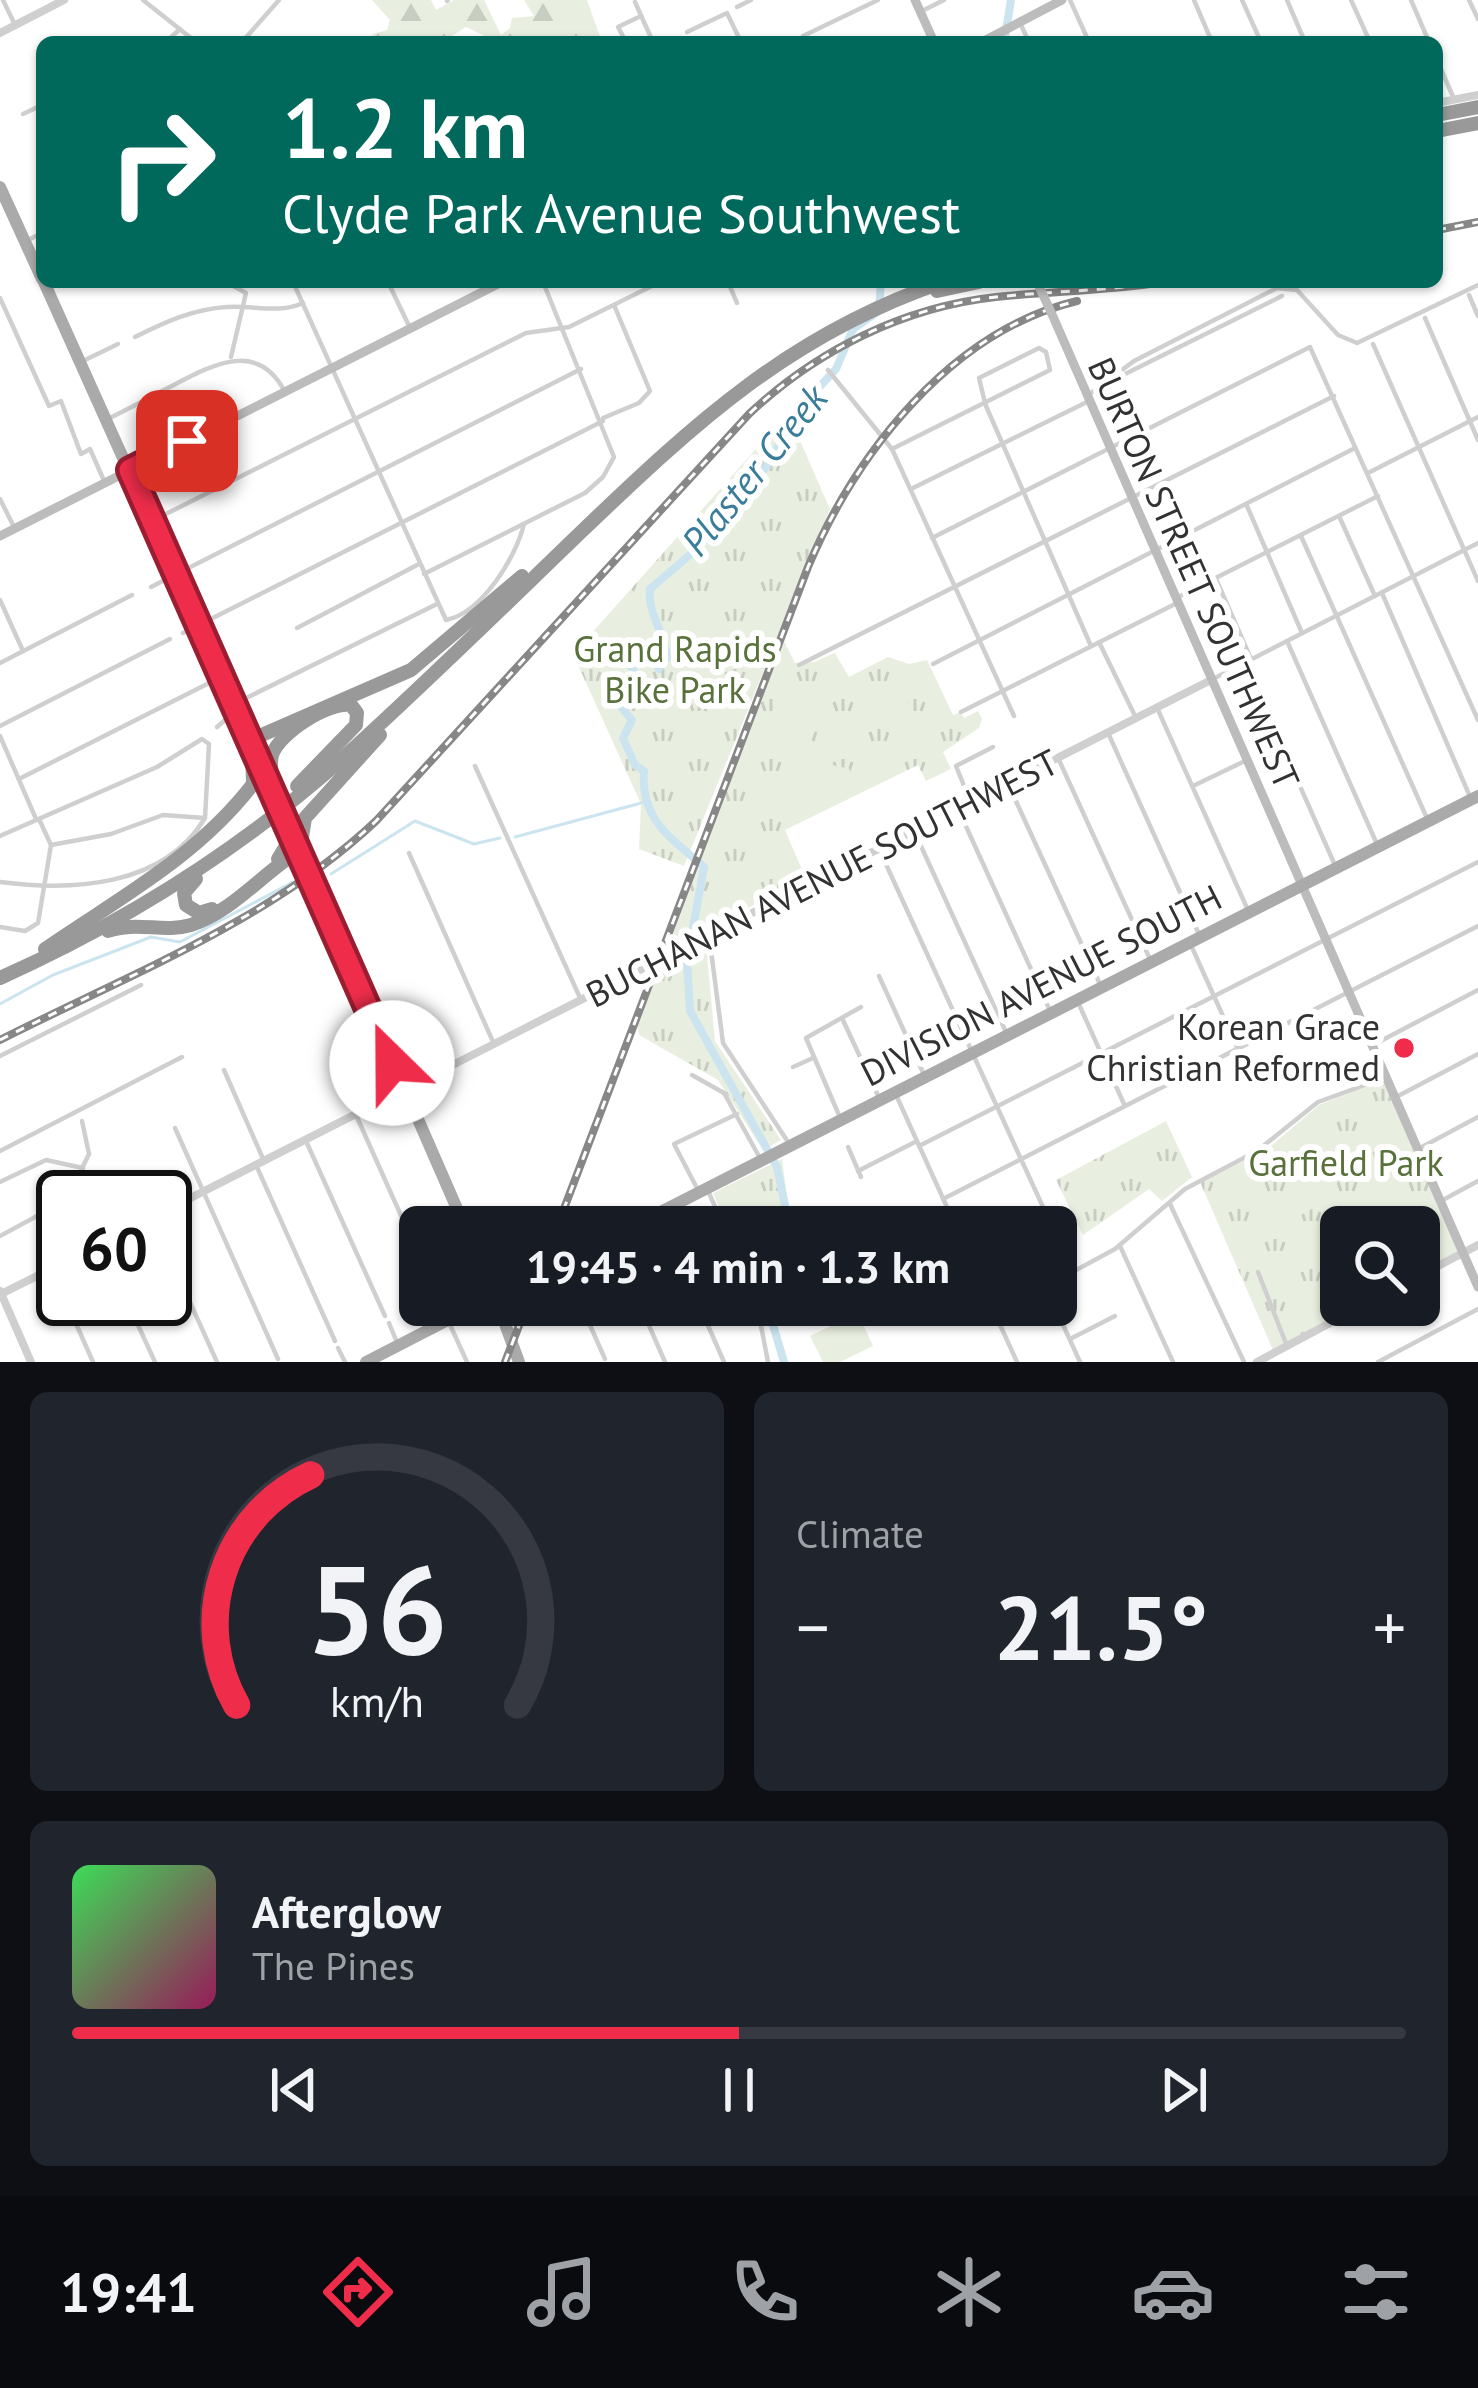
<!DOCTYPE html>
<html lang="en">
<head>
<meta charset="utf-8">
<style>
  body { margin:0; font-family:"PT Sans",sans-serif; background:#20242c; color:#f1f3f6; height:100vh; display:flex; flex-direction:column; font-size:45px; white-space:nowrap }
  * { box-sizing:border-box; margin:0 }
  p { font-size:39px; color:#9ea1a6 }
  .icon { flex:none; width:66px; height:66px; fill:none; stroke:currentColor; stroke-width:2; stroke-linecap:round; stroke-linejoin:round }
  .map { position:relative; height:1362px; overflow:hidden }
  .details { display:flex; flex-direction:column; gap:30px; padding:30px; background:#0d0f14; flex:1 }
  .details>* { flex:none }
  .hud { position:absolute; left:36px; top:36px; width:1407px; height:252px; border-radius:18px; box-shadow:0 3px 9px #0004; background:#00695c; color:#fff; overflow:hidden }
  .fabs { position:absolute; left:1320px; top:1206px; display:grid; gap:24px }
  .fabs a { display:grid; place-items:center; width:120px; height:120px; border-radius:18px; background:#171b24; box-shadow:0 3px 9px #0004; font-size:60px }
  .speed { position:absolute; left:36px; top:1170px; display:flex; gap:24px; font-size:60px; font-weight:700; text-align:center }
  .speed>* { display:grid; place-content:center; width:156px; height:156px; border-radius:50%; background:#171b24; box-shadow:0 3px 9px #0004; line-height:1 }
  .speed .limit { border:6px solid #111; border-radius:18px; background:#fff; color:#111 }
  .pin { position:absolute; display:grid; place-items:center; width:102px; height:102px; color:#fff; margin:-51px; border-radius:24px; box-shadow:0 6px 18px #0006 }
  .me { position:absolute; width:132px; margin:-66px; rotate:337deg; stroke-linejoin:round; filter:drop-shadow(0 0 9px #0008) }
  .turn { display:flex; align-items:center; gap:42px; height:252px; padding:0 48px; font-size:54px }
  .turn .icon { width:156px; height:156px; stroke-width:2.5 }
  .turn b { display:block; font-size:84px; line-height:102px }
  .big { font-size:90px; font-weight:800; line-height:1.1 }
  .details .widget { flex:1; display:flex; flex-direction:column; justify-content:center; gap:18px; min-width:0; padding:0 42px; border-radius:18px; background:#20242c }
  .details .dial { align-items:center; gap:0 }
  .dial svg { height:312px; overflow:visible; fill:none; stroke:#363941; stroke-width:7; stroke-linecap:round; text-anchor:middle }
  .dial text { fill:#f1f3f6; stroke:none }
  .song { display:flex; align-items:center; gap:36px }
  .cover { width:144px; height:144px; border-radius:18px; background:linear-gradient(135deg,hsl(130 70% 55%),hsl(330 70% 35%)) }
  .played { height:12px; border-radius:6px; background:linear-gradient(90deg,#ef2d4b 50%,#363941 50%) }
  .keys { display:flex; justify-content:space-around; direction:ltr }
  .heat { display:flex; justify-content:space-between; align-items:center; font-size:66px; direction:ltr }
  .details .tiles { flex:1; display:grid; gap:30px; grid-template-columns:1fr 1fr }
  .widget:last-child { grid-column:span 2 }
  .trip { position:absolute; left:399px; top:1206px; width:678px; height:120px; border-radius:18px; background:#171b24; box-shadow:0 3px 9px #0004; font-weight:800; line-height:120px; text-align:center }
  .dock { display:flex; height:192px; justify-content:space-around; align-items:center; background:#090b0e; color:#9ea1a6 }
  .dock .icon { width:84px; height:84px }
  .dock .active { color:#ef2d4b }
  .dock b { font-size:54px; color:#f1f3f6 }
  .map>svg:first-child { display:block }
  .forest { fill:url(#forest-firs) }
  .park { fill:url(#park-tufts) }
  .pitch { fill:#e9efe0 }
  .lines { fill:none; stroke-linecap:round; stroke-linejoin:round }
  .stream { stroke:#cbe4ef; stroke-width:3 }
  .river { stroke:#cbe4ef; stroke-width:8 }
  .minor { stroke:#cfcfcf; stroke-width:4.5 }
  .tertiary { stroke:#cfcfcf; stroke-width:8 }
  .secondary { stroke:#bcbcbc; stroke-width:9 }
  .primary { stroke:#aaa; stroke-width:12 }
  .motorway { stroke:#999; stroke-width:14 }
  .rail-casing { stroke:#878787; stroke-width:8 }
  .rail { stroke:#fff; stroke-width:3; stroke-dasharray:9; stroke-linecap:butt }
  .secondary-bridge { stroke:#bcbcbc; stroke-width:9 }
  .primary-bridge { stroke:#aaa; stroke-width:12 }
  .route-casing { stroke:#9b1d31; stroke-width:30 }
  .route { stroke:#ef2d4b; stroke-width:21 }
  .poi-dot { fill:#ef2d4b; stroke:#fff; stroke-width:4.5 }
  .labels { text-anchor:middle; stroke-width:12; stroke-linejoin:round; paint-order:stroke }
  .street-label { font-size:36px; fill:#323232; stroke:#fff }
  .park-label { font-size:36px; fill:#59713b; stroke:#fff }
  .poi-label { font-size:36px; fill:#323232; stroke:#fff; text-anchor:end }
  .water-label { font-size:39px; font-style:italic; fill:#397d9a; stroke:#fff }
</style>
</head>
<body>
<div class="map">
<svg width="1478" height="1362" viewBox="0 0 1478 1362">
  <defs>
    <pattern id="forest-firs" width="22" height="20" patternUnits="userSpaceOnUse" patternTransform="scale(3)"><rect width="22" height="20" fill="#e9efe0"/><path d="M5 1l3.5 6h-7zM16 11l3.5 6h-7z" fill="#c8cdc1"/></pattern>
    <pattern id="park-tufts" width="24" height="20" patternUnits="userSpaceOnUse" patternTransform="scale(3)"><rect width="24" height="20" fill="#e9efe0"/><path d="M3 7l-1-3M5 7V3M7 7l1-3M15 17l-1-3M17 17v-4M19 17l1-3" fill="none" stroke="#c8cdc1"/></pattern>
  </defs>
  <rect width="100%" height="100%" fill="#fff"/>
  <path class="forest" d="M372,0H431L436,10L454,0H484L501,35L510,28L512,18L534,16L524,0H587L602,42H550L536,36L497,42L466,27L443,42H370L373,34L387,30L390,20Z"/>
  <g class="park">
    <path d="M788,413L830,509L684,866L639,849L641,804L573,654Z"/>
    <path d="M783,639L795,663L814,662L835,653L849,677L888,657L909,664L927,660L953,715L961,712L964,718L978,711L982,719L979,728L943,752L951,769L926,781L918,765L785,830L806,879L668,948Z"/>
    <path d="M706,943L715,1041L781,1140L763,1150L718,1080L639,1035L637,1024L659,967Z"/>
    <path d="M1382,1079L1459,1252L1419,1273V1227H1341V1305H1358L1273,1350L1200,1182L1265,1151L1319,1105Z"/>
    <path d="M1166,1121L1192,1177L1162,1201L1149,1189L1083,1235L1056,1180Z"/>
    <path d="M782,1159L788,1204L778,1227H728L713,1193Z"/>
  </g>
  <g class="pitch">
    <path d="M896,682L921,727L894,742L869,698Z"/>
    <path d="M783,689L813,715L811,752L761,735Z"/>
    <path d="M801,758L850,769L846,788L828,808L789,810Z"/>
    <path d="M1321,1173L1334,1196L1279,1228L1269,1209L1298,1194L1305,1175Z"/>
    <path d="M858,1313L873,1346L840,1362H823L810,1336Z"/>
  </g>
  <g class="lines">
    <g class="stream">
      <path d="M515,837L645,802"/>
      <path d="M331,874L415,821L474,844L500,838"/>
      <path d="M0,1004L53,975L151,937L180,942L293,882"/>
    </g>
    <g class="river">
      <path d="M1004,42L1011,0"/>
      <path d="M774,1227L785,1205L777,1167L690,1011L687,961L704,867C673,839 640,821 644,771L635,765L623,738L632,720L617,702L642,684L625,658L630,645L643,643L659,669L667,658C665,633 647,613 650,589L699,547L767,466L799,409L836,369L853,329L879,311L881,282"/>
      <path d="M767,1305L784,1362"/>
    </g>
    <g class="minor">
      <path d="M3,0L15,25"/>
      <path d="M143,0L196,42"/>
      <path d="M1070,0L1089,42"/>
      <path d="M1194,0L1212,42"/>
      <path d="M1242,0L1261,42"/>
      <path d="M1287,0L1305,42"/>
      <path d="M1351,0L1370,42"/>
      <path d="M1411,0L1429,42"/>
      <path d="M1469,0L1478,19"/>
      <path d="M447,1L448,0"/>
      <path d="M635,2L653,42"/>
      <path d="M737,7L751,0"/>
      <path d="M922,11L944,0"/>
      <path d="M1021,25L1029,42"/>
      <path d="M687,32L727,13L741,42"/>
      <path d="M166,42L180,29"/>
      <path d="M242,42L279,0"/>
      <path d="M626,42L618,27L641,16"/>
      <path d="M806,42L803,36L878,0"/>
      <path d="M1437,60L1454,99"/>
      <path d="M23,114L42,105"/>
      <path d="M26,241L42,233"/>
      <path d="M226,282L246,293L231,357"/>
      <path d="M293,282L446,620C482,613 516,557 524,524"/>
      <path d="M388,282L410,328"/>
      <path d="M728,282L737,303"/>
      <path d="M791,282L792,283"/>
      <path d="M1469,295L1478,316"/>
      <path d="M0,298L49,406L61,401L81,454L90,449L105,483"/>
      <path d="M1425,318L1478,440"/>
      <path d="M135,337C165,322 193,309 227,307C253,305 280,314 303,303"/>
      <path d="M1373,344L1478,581"/>
      <path d="M85,360L118,344"/>
      <path d="M828,370L892,449L1014,716"/>
      <path d="M1115,379L1282,296"/>
      <path d="M158,393C201,372 255,333 285,392"/>
      <path d="M1087,396L1134,361L1277,288L1297,290L1338,335L1357,343L1478,285"/>
      <path d="M110,418L153,396"/>
      <path d="M603,418L639,403L650,391L614,305"/>
      <path d="M892,449L1050,370L1046,352L1039,348L979,378L985,403L986,406L1091,646"/>
      <path d="M1368,473L1478,417"/>
      <path d="M911,489L1089,401"/>
      <path d="M0,499L15,529"/>
      <path d="M1247,506L1302,633"/>
      <path d="M1339,516L1375,596"/>
      <path d="M152,521L526,333L569,327L660,282"/>
      <path d="M1301,536L1426,816"/>
      <path d="M932,538L1310,347L1478,720"/>
      <path d="M424,574L585,493L603,477L614,457L543,282"/>
      <path d="M1216,579L1251,659"/>
      <path d="M151,587L581,369"/>
      <path d="M1382,593L1471,799"/>
      <path d="M1180,596L1378,496"/>
      <path d="M0,600L23,651"/>
      <path d="M297,628L419,564"/>
      <path d="M183,633L603,421"/>
      <path d="M1287,641L1376,842"/>
      <path d="M1099,642L1136,718"/>
      <path d="M1245,662L1334,863"/>
      <path d="M0,663L132,595"/>
      <path d="M933,664L1355,448"/>
      <path d="M799,665L1334,396"/>
      <path d="M1211,680L1478,543"/>
      <path d="M238,702L437,604"/>
      <path d="M1158,710L1247,908"/>
      <path d="M961,712L1177,603"/>
      <path d="M0,726L170,639"/>
      <path d="M217,727L232,714"/>
      <path d="M1109,735L1198,932"/>
      <path d="M0,736L36,819"/>
      <path d="M1059,760L1149,957"/>
      <path d="M475,766L581,1000"/>
      <path d="M19,779L221,677"/>
      <path d="M1009,786L1099,982"/>
      <path d="M1193,786L1247,760"/>
      <path d="M971,803L956,766L993,747"/>
      <path d="M959,811L1051,1013"/>
      <path d="M915,833L1005,1030"/>
      <path d="M0,836L157,767L202,739L209,744L205,818C163,888 70,891 0,882"/>
      <path d="M51,845L111,834L163,815L205,818"/>
      <path d="M879,849L1048,1218"/>
      <path d="M409,853L494,1044"/>
      <path d="M0,927L25,931L38,923L51,845L39,819"/>
      <path d="M709,935L723,1043L788,1142"/>
      <path d="M1190,943L1237,1047"/>
      <path d="M879,976L925,1077"/>
      <path d="M1077,1000L1124,1104"/>
      <path d="M842,1018L880,1100"/>
      <path d="M1371,1046L1478,990"/>
      <path d="M0,1056L141,985"/>
      <path d="M793,1067L813,1058"/>
      <path d="M224,1070L264,1161"/>
      <path d="M692,1075L724,1093L761,1160"/>
      <path d="M1398,1096L1478,1054"/>
      <path d="M897,1097L956,1227"/>
      <path d="M356,1115L420,1258"/>
      <path d="M841,1120L806,1038L861,1007"/>
      <path d="M175,1128L278,1359"/>
      <path d="M306,1141L385,1316"/>
      <path d="M919,1146L1478,862"/>
      <path d="M848,1147L861,1177"/>
      <path d="M1420,1148L1478,1117"/>
      <path d="M0,1151L182,1057"/>
      <path d="M256,1165L335,1341"/>
      <path d="M858,1171L917,1141"/>
      <path d="M0,1182L46,1160L83,1168"/>
      <path d="M699,1192L674,1144L737,1114"/>
      <path d="M709,1193L724,1227"/>
      <path d="M68,1197L89,1154L82,1121"/>
      <path d="M943,1199L1478,926"/>
      <path d="M1441,1201L1478,1181"/>
      <path d="M1170,1204L1244,1362"/>
      <path d="M1030,1227L1062,1211"/>
      <path d="M0,1236L63,1202"/>
      <path d="M1120,1246L1173,1362"/>
      <path d="M165,1247L217,1362"/>
      <path d="M1258,1272L1287,1346"/>
      <path d="M1056,1281L1115,1249L1185,1189L1257,1151L1318,1102L1384,1078"/>
      <path d="M59,1286L63,1295"/>
      <path d="M65,1299L93,1362"/>
      <path d="M126,1299L155,1362"/>
      <path d="M441,1305L467,1362"/>
      <path d="M581,1305L605,1359"/>
      <path d="M640,1305L665,1362"/>
      <path d="M699,1305L724,1362"/>
      <path d="M757,1305L768,1362"/>
      <path d="M991,1305L1017,1362"/>
      <path d="M1054,1305L1080,1362"/>
      <path d="M994,1313L1010,1305"/>
      <path d="M389,1323L396,1340"/>
      <path d="M1072,1338L1115,1316"/>
      <path d="M338,1348L345,1362"/>
      <path d="M1378,1362L1478,1309"/>
    </g>
    <g class="tertiary">
      <path d="M0,33L64,0"/>
      <path d="M1437,103L1478,95"/>
      <path d="M165,1211L1211,680"/>
      <path d="M1419,1276L1478,1245"/>
      <path d="M0,1291L31,1362"/>
      <path d="M1,1294L63,1263"/>
      <path d="M1257,1362L1364,1305"/>
    </g>
    <g class="secondary">
      <path d="M915,0L934,42"/>
      <path d="M982,42L1062,0"/>
      <path d="M1051,312L1478,1287"/>
      <path d="M0,536L502,282"/>
    </g>
    <g class="primary">
      <path d="M0,187L42,279"/>
      <path d="M44,282L269,783"/>
      <path d="M318,890L465,1227"/>
      <path d="M631,1227L1478,796"/>
      <path d="M498,1305L519,1362"/>
      <path d="M366,1362L477,1305"/>
    </g>
    <g class="motorway">
      <path d="M1437,115L1478,107"/>
      <path d="M1437,131L1478,123"/>
      <path d="M937,291L979,282"/>
      <path d="M250,740L411,670L522,576"/>
      <path d="M274,794C273,782 269,767 272,755C279,733 329,701 351,705L357,713L356,725L297,786"/>
      <path d="M278,859L287,844L286,819"/>
      <path d="M196,879L184,893L186,905L199,913L212,909"/>
      <path d="M108,931C136,921 164,933 191,925C232,912 264,872 300,850L305,818L380,735"/>
      <path d="M45,949C119,898 197,857 253,784L252,745"/>
      <path d="M0,978C125,922 241,849 343,758C424,685 502,608 581,532C695,423 790,334 943,282"/>
    </g>
    <defs>
      <g id="rail">
        <path d="M1437,230L1478,222"/>
        <path d="M0,1040C128,975 270,921 376,821L749,414C816,351 903,307 996,297C1052,291 1108,291 1163,282"/>
        <path d="M557,1227L808,567C856,453 951,331 1077,301"/>
        <path d="M505,1362L527,1305"/>
      </g>
    </defs>
    <use href="#rail" class="rail-casing"/>
    <use href="#rail" class="rail"/>
    <path class="secondary-bridge" d="M1037,282L1051,312"/>
    <g class="primary-bridge">
      <path d="M275,795L285,817"/>
      <path d="M306,864L318,890"/>
    </g>
  </g>
  <g class="lines">
    <defs>
      <path id="route" d="M187,441L130,470L392,1063"/>
    </defs>
    <use href="#route" class="route-casing"/>
    <use href="#route" class="route"/>
  </g>
  <circle class="poi-dot" cx="1404" cy="1048" r="12"/>
  <g class="labels">
    <g class="street-label">
      <text transform="translate(1194 573) rotate(66)" y="13">BURTON STREET SOUTHWEST</text>
      <text transform="translate(822 878) rotate(-27)" y="13">BUCHANAN AVENUE SOUTHWEST</text>
      <text transform="translate(1041 985) rotate(-27)" y="13">DIVISION AVENUE SOUTH</text>
    </g>
    <g class="park-label">
      <text x="675" y="662">Grand Rapids<tspan x="675" dy="41">Bike Park</tspan></text>
      <text x="1346" y="1176">Garfield Park</text>
    </g>
    <g class="poi-label">
      <text x="1380" y="1040">Korean Grace<tspan x="1380" dy="41">Christian Reformed</tspan></text>
    </g>
    <g class="water-label">
      <text transform="translate(754 470) rotate(-51)" y="14">Plaster Creek</text>
    </g>
  </g>
</svg>
<div class="fabs">
<a><svg class="icon" aria-label="search" viewBox="0 0 24 24"><circle cx="10" cy="10" r="6"/><path d="M15 15l6 6"/></svg></a>
</div>
<div class="speed"><div class="limit">60</div></div>
<div class="pin" style="left:187px;top:441px;background:#d93025"><svg class="icon" aria-label="arrive" viewBox="0 0 24 24"><path d="M6 21V4h12l-3 4 3 4H6"/></svg></div>
<svg class="me" style="left:392px;top:1063px" viewBox="-20 -20 40 40"><circle r="19" fill="#fff"/><path d="M0-13L10 11 0 6-10 11z" fill="#ef2d4b"/></svg>
<div class="trip">19:45 · 4 min · 1.3 km</div>
<div class="hud">
<div class="turn"><svg class="icon" aria-label="right" viewBox="0 0 24 24"><path d="M7 20v-9h11M14 6l5 5-5 5"/></svg><div><b>1.2 km</b>Clyde Park Avenue Southwest</div></div>
</div>
</div>
<section class="details">
<div class="tiles">
<div class="widget dial"><svg viewBox="0 0 100 80">
<path d="M14 69A42 42 0 1 1 86 69"/>
<path d="M14 69A42 42 0 0 1 33 10" stroke="#ef2d4b"/>
<text x="50" y="56" font-size="32" font-weight="700">56</text>
<text x="50" y="72" font-size="11">km/h</text>
</svg></div>
<div class="widget"><p>Climate</p>
<div class="heat"><a>−</a><b class="big">21.5°</b><a>+</a></div>
</div>
<div class="widget">
<div class="song"><i class="cover"></i><div><b>Afterglow</b><p>The Pines</p></div></div>
<div class="played"></div>
<div class="keys"><svg class="icon" aria-label="previous" viewBox="0 0 24 24"><path d="M18 5L8 12l10 7zM5 5v14"/></svg><svg class="icon" aria-label="pause" viewBox="0 0 24 24"><path d="M8 5v14M16 5v14"/></svg><svg class="icon" aria-label="next" viewBox="0 0 24 24"><path d="M6 5l10 7-10 7zM19 5v14"/></svg></div>
</div>
</div>
</section>
<nav class="dock">
<b>19:41</b>
<svg class="icon active" aria-label="directions" viewBox="0 0 24 24"><path d="M12 3l9 9-9 9-9-9zM9 14v-3h6M13 9l2 2-2 2"/></svg>
<svg class="icon" aria-label="music" viewBox="0 0 24 24"><path d="M9 18V5l10-2v13"/><circle cx="6" cy="18" r="3"/><circle cx="16" cy="16" r="3"/></svg>
<svg class="icon" aria-label="phone" viewBox="0 0 24 24"><path d="M5 4h4l2 5-3 2q2 4 5 5l2-3 5 2v4C11 20 4 13 5 4z"/></svg>
<svg class="icon" aria-label="climate" viewBox="0 0 24 24"><path d="M12 3v18M4 7l16 10M4 17L20 7"/></svg>
<svg class="icon" aria-label="car" viewBox="0 0 24 24"><path d="M5 17H2v-5l4-1 3-4h7l3 4 3 1v5h-3M9 17h6M6 11h13"/><circle cx="7" cy="17" r="2"/><circle cx="17" cy="17" r="2"/></svg>
<svg class="icon" aria-label="filters" viewBox="0 0 24 24"><path d="M4 7h16M4 17h16"/><circle cx="9" cy="7" r="2"/><circle cx="15" cy="17" r="2"/></svg>
</nav>
</body>
</html>
